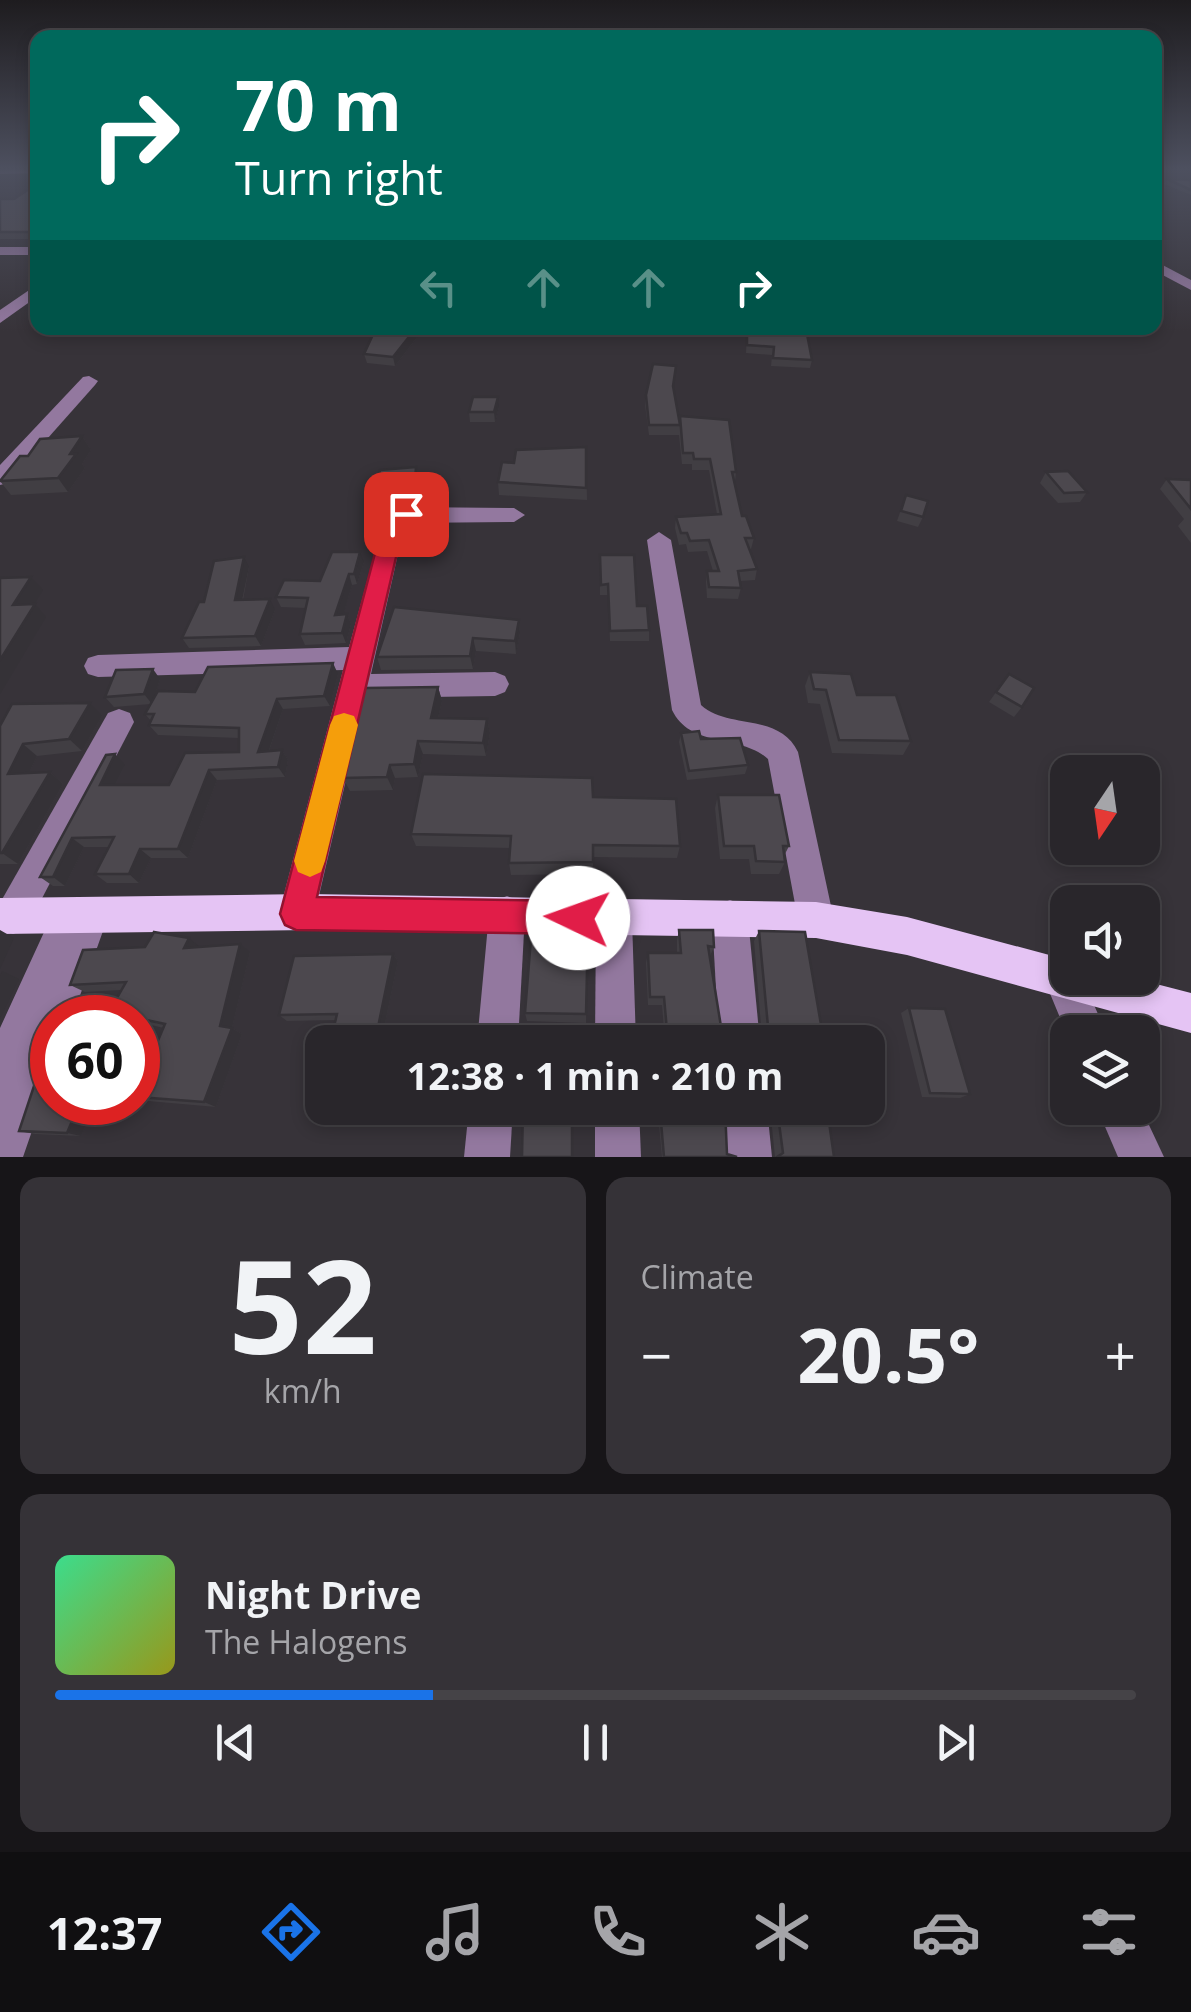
<!DOCTYPE html>
<html lang="en">
<head>
<meta charset="utf-8">
<style>
  body { margin:0; font-family:"Open Sans",sans-serif; background:#353237; color:#f1f3f6; height:100vh; display:flex; flex-direction:column; font-size:38px; white-space:nowrap }
  * { box-sizing:border-box; margin:0 }
  p { font-size:32px; color:#a5a5a9 }
  .icon { flex:none; width:55px; height:55px; fill:none; stroke:currentColor; stroke-width:2; stroke-linecap:round; stroke-linejoin:round }
  .map { position:relative; height:1157px; overflow:hidden }
  .drawer { display:flex; flex-direction:column; gap:20px; padding:20px; background:#171518; flex:1 }
  .drawer>* { flex:none }
  .banner { position:absolute; left:30px; top:30px; width:1132px; height:305px; border-radius:20px; box-shadow:0 5px 15px #0003,0 0 0 2px #454347; background:#00695c; color:#fff; overflow:hidden }
  .needle { width:65px; rotate:193deg }
  .buttons { position:absolute; left:1050px; top:755px; display:grid; gap:20px }
  .buttons a { display:grid; place-items:center; width:110px; height:110px; border-radius:20px; background:#29262b; box-shadow:0 5px 15px #0003,0 0 0 2px #454347; font-size:50px }
  .speed { position:absolute; left:30px; top:995px; display:flex; gap:20px; font-size:50px; font-weight:700; text-align:center }
  .speed>* { display:grid; place-content:center; width:130px; height:130px; border-radius:50%; background:#29262b; box-shadow:0 5px 15px #0003,0 0 0 2px #454347; line-height:1 }
  .speed .limit { border:15px solid #d22; background:#fff; color:#111 }
  .pin { position:absolute; display:grid; place-items:center; width:85px; height:85px; color:#fff; margin:-42px; border-radius:20px; box-shadow:0 5px 15px #0006 }
  .me { position:absolute; width:110px; margin:-55px; rotate:273deg; stroke-linejoin:round; filter:drop-shadow(0 0 8px #0008) }
  .turn { display:flex; align-items:center; gap:35px; height:210px; padding:0 40px; font-size:45px }
  .turn .icon { width:130px; height:130px; stroke-width:2.5 }
  .turn b { display:block; font-size:70px; line-height:85px }
  .lanes { display:flex; align-items:center; height:95px; padding:0 40px; background:#0003; justify-content:center; gap:50px; direction:ltr }
  .lanes .off { opacity:.35 }
  .big { font-size:75px; font-weight:700; line-height:1.1 }
  .drawer .card { flex:1; display:flex; flex-direction:column; justify-content:center; gap:15px; min-width:0; padding:0 35px; border-radius:20px; background:#353237 }
  .drawer .dial { align-items:center; gap:0 }
  .dial b { font-size:130px; line-height:1 }
  .song { display:flex; align-items:center; gap:30px }
  .cover { width:120px; height:120px; border-radius:15px; background:linear-gradient(135deg,hsl(150 70% 55%),hsl(60 70% 35%)) }
  .played { height:10px; border-radius:5px; background:linear-gradient(90deg,#1a73e8 35%,#454347 35%) }
  .keys { display:flex; justify-content:space-around; direction:ltr }
  .heat { display:flex; justify-content:space-between; align-items:center; font-size:55px; direction:ltr }
  .drawer .tiles { flex:1; display:grid; gap:20px; grid-template-columns:1fr 1fr }
  .card:last-child { grid-column:span 2 }
  .trip { position:absolute; left:305px; top:1025px; width:580px; height:100px; border-radius:20px; background:#29262b; box-shadow:0 5px 15px #0003,0 0 0 2px #454347; font-weight:700; line-height:100px; text-align:center }
  .menu { display:flex; height:160px; justify-content:space-around; align-items:center; background:#100f11; color:#a5a5a9 }
  .menu .icon { width:70px; height:70px }
  .menu .selected { color:#1a73e8 }
  .menu b { font-size:45px; color:#f1f3f6 }
  .map>svg:first-child { display:block }
  .lines { fill:none; stroke-linecap:round; stroke-linejoin:round }
  .minor { fill:#93789f; fill-rule:evenodd }
  .major { fill:#e5c4f4; fill-rule:evenodd }
  .wall { fill:#413e43 }
  .shaded-wall { fill:#353237 }
  .building { fill:#4c484e; stroke:#353237; stroke-width:2.5 }
  .route { fill:#e11d48; stroke:#92132f; stroke-width:2.5 }
  .slow { fill:#f59e0b }
</style>
</head>
<body>
<div class="map">
<svg width="1191" height="1157" viewBox="0 0 1191 1157">
  <rect width="100%" height="100%" fill="#373339"/>
  <g class="lines">
    <g class="minor">
      <path d="M0,169H38V173L0,174Z"/>
      <rect x="0" y="247" width="38" height="8"/>
      <path d="M1155,261L1191,280V290L1155,271Z"/>
      <path d="M38,284V296L0,323V310Z"/>
      <path d="M89,376L98,381L95,385L8,483L0,485V465L83,377Z"/>
      <path d="M406,507L514,508L525,515L514,522L405,523L371,674L495,672L505,676L509,684L505,692L495,696L365,698L315,913L310,926L297,931L284,926L279,913L343,670L98,677L88,674L84,666L88,658L98,655L349,647L384,519Z"/>
      <path d="M659,532L671,540L701,705C728,730 779,712 798,752L834,920L829,933L816,938L803,933L798,920L768,759C739,733 691,749 672,710L647,540Z"/>
      <path d="M119,709L130,713L134,722L26,929L13,934L0,929V903L108,713Z"/>
      <path d="M507,896L520,901L525,914L518,1042H477L489,914L494,901Z"/>
      <path d="M70,899L80,903L90,899L103,904L108,917L72,1018H52V1073L23,1157H0V1028L57,904Z"/>
      <path d="M730,900L743,905L748,918L760,1042H719L712,918L717,905Z"/>
      <path d="M614,902L627,907L632,920L636,1042H595L596,920L601,907Z"/>
      <path d="M1063,960L1068,961V978H1082L1106,1032H1068V1037L1044,979L1049,965Z"/>
      <path d="M469,1108H513L510,1157H464Z"/>
      <path d="M595,1108H639L641,1157H595Z"/>
      <path d="M723,1108H767L772,1157H726Z"/>
      <path d="M1097,1108H1141L1164,1157H1118Z"/>
    </g>
    <path class="major" d="M308,894L816,902L907,917L1068,960V978H1133L1191,993V1033L907,955L816,938L308,930L0,934V898Z"/>
  </g>
  <g class="wall">
    <path d="M1167,179L1191,180V195L1164,184Z"/>
    <path d="M38,183V239H0V199H14Z"/>
    <path d="M416,328L418,336L395,366L367,363L364,354Z"/>
    <path d="M747,329L812,360L810,368L771,366L772,355L746,353Z"/>
    <path d="M673,388L679,419L736,472L735,482L742,516L754,538L751,549H750L757,569L755,580L740,581L741,588L738,599L707,598L706,582L707,571H713L707,551L688,552L686,544L679,545L675,528L676,517L717,514L709,470H692V464H682L679,435H649L645,405L646,395Z"/>
    <path d="M499,407L495,422H470L469,412Z"/>
    <path d="M82,436L91,450L82,464L85,468L68,492L11,495L0,481L28,456Z"/>
    <path d="M586,447L587,500L499,495L498,482L514,463Z"/>
    <path d="M1046,472L1087,492L1080,502L1058,503L1040,483Z"/>
    <path d="M418,478L417,503L379,507L376,496Z"/>
    <path d="M1167,479L1191,480V543L1178,526L1184,519L1160,489Z"/>
    <path d="M906,495L923,517L918,527L897,521Z"/>
    <path d="M600,555L637,606L649,630V641H610L608,595H600Z"/>
    <path d="M364,562L357,584L352,585L343,615L347,614L351,624L346,643L305,645L300,634L306,608L281,607L276,597L320,581Z"/>
    <path d="M249,567L243,600L275,610L261,646L189,648L182,638L204,602Z"/>
    <path d="M519,620L520,633L516,654L476,651L473,669L381,670L377,657Z"/>
    <path d="M810,672L911,741L903,755L832,753L820,704L808,703L805,686Z"/>
    <path d="M338,674L330,706L283,709L269,751L282,750L288,760L285,777L217,780L188,858H151L139,883H107L95,874L109,847H84L65,886H53L40,877L125,765L115,785H169L239,752V738L158,735L149,725L151,721L145,714L151,704L114,707L105,697L160,679L153,700L195,692Z"/>
    <path d="M1009,674L1022,707L1014,717L989,702Z"/>
    <path d="M438,687L442,701L438,718L487,719L490,733L486,756L423,754L418,777L395,778L393,790L350,791L343,778Z"/>
    <path d="M102,716L82,751L37,756L29,773L50,772L63,784L18,864H0V726Z"/>
    <path d="M681,733L701,739L748,765L745,774L687,780L679,742Z"/>
    <path d="M718,795L789,846L784,856L785,862L779,874H751L749,859H720L715,808Z"/>
    <path d="M593,797L680,846L677,858L593,857V874L511,875L509,863L510,848L416,846L411,834Z"/>
    <path d="M588,927L586,1023L527,1021L525,1013Z"/>
    <path d="M679,930L714,947L710,956L723,1039L762,1038L754,941L759,931L824,1042H665L662,1005H648L646,963L648,953H677V940Z"/>
    <path d="M200,947L250,952L232,1028L242,1034L216,1107L148,1101L138,1097V1088L164,1028L138,1022V1018H119L109,1012L121,990L85,992L70,985Z"/>
    <path d="M393,954L398,961L382,1038L340,1036L333,1031L336,1020L287,1021L279,1015Z"/>
    <path d="M909,1008L970,1094L960,1098L922,1097L901,1013Z"/>
    <path d="M52,1102H96L81,1136L35,1134L19,1131Z"/>
    <path d="M671,1108H725L727,1154L737,1157H662L658,1114L660,1110L671,1109Z"/>
    <path d="M770,1108H827L834,1157H775Z"/>
  </g>
  <g class="shaded-wall">
    <path d="M416,328L418,336L395,366L393,357Z"/>
    <path d="M498,397L499,407L495,422L494,412Z"/>
    <path d="M82,436L91,450L82,464L85,468L68,492L58,478Z"/>
    <path d="M416,467L418,478L417,503L414,493Z"/>
    <path d="M360,552L364,562L357,584L354,574Z"/>
    <path d="M244,557L249,567L240,610L235,600Z"/>
    <path d="M349,574L352,585L340,626L335,615Z"/>
    <path d="M31,577L43,590L25,619L13,605Z"/>
    <path d="M270,599L275,610L261,646L255,636Z"/>
    <path d="M35,604L46,617L0,694V660Z"/>
    <path d="M347,614L351,624L346,643L342,633Z"/>
    <path d="M519,620L520,633L516,654L515,641Z"/>
    <path d="M473,638L476,651L473,669L470,656Z"/>
    <path d="M333,663L338,674L330,706L324,696Z"/>
    <path d="M153,669L160,679L152,704L144,694Z"/>
    <path d="M438,687L442,701L435,731L431,718Z"/>
    <path d="M277,699L283,709L265,762L258,752Z"/>
    <path d="M90,703L102,716L82,751L69,739Z"/>
    <path d="M487,719L490,733L486,756L483,743Z"/>
    <path d="M418,741L423,754L418,777L414,764Z"/>
    <path d="M23,744L37,756L23,786L8,774Z"/>
    <path d="M282,750L288,760L285,777L278,767Z"/>
    <path d="M115,754L125,765L110,795L100,785Z"/>
    <path d="M390,765L395,778L393,790L387,777Z"/>
    <path d="M209,770L217,780L188,858L178,849Z"/>
    <path d="M50,772L63,784L18,864L2,853Z"/>
    <path d="M72,838L84,847L65,886L53,877Z"/>
    <path d="M140,849L151,858L139,883L129,874Z"/>
    <path d="M0,930L14,938L0,969Z"/>
    <path d="M189,938L200,947L184,948Z"/>
    <path d="M240,944L250,952L232,1028L242,1034L216,1107L204,1102L220,1026Z"/>
    <path d="M393,954L398,961L382,1038L377,1032Z"/>
    <path d="M2,971L19,979L0,1019V976Z"/>
    <path d="M80,1102H96L81,1136L67,1133Z"/>
  </g>
  <g class="building">
    <path d="M1167,179L1191,180V190Z"/>
    <path d="M38,183V232H0V199H14Z"/>
    <path d="M376,328H416L393,357L364,354Z"/>
    <path d="M747,329L807,334L812,360L773,358L774,347L747,345Z"/>
    <path d="M653,364L676,366L673,386L680,425H649L646,395Z"/>
    <path d="M473,397H498L494,412H469Z"/>
    <path d="M680,416L729,420L736,472H732L742,516H746L754,538H745L757,569L738,571L741,588L709,587L707,571H719L709,540L690,541L687,533H681L676,517L721,514L710,459H694L693,453H683Z"/>
    <path d="M82,436L70,454H76L58,478L0,481L20,456H28L40,439Z"/>
    <path d="M586,447V488L498,482L502,462L514,463L516,450Z"/>
    <path d="M416,467L414,493L376,496L380,470Z"/>
    <path d="M1068,471L1087,492L1064,493L1046,472Z"/>
    <path d="M1167,479L1191,480V509Z"/>
    <path d="M906,495L928,501L923,517L901,511Z"/>
    <path d="M332,552H360L354,574H349L335,615L347,614L342,633L300,634L308,598L276,597L284,580L320,581Z"/>
    <path d="M600,555H634L637,606H647L649,630L610,631L608,584L601,585Z"/>
    <path d="M244,557L235,600L270,599L255,636L182,638L199,602H204L214,561Z"/>
    <path d="M31,577L13,605L35,604L0,660V578Z"/>
    <path d="M394,607L519,620L515,641L473,638L470,656L377,657Z"/>
    <path d="M333,663L324,696L277,699L258,752L282,750L278,767L209,770L178,849H140L129,874H95L114,837L72,838L53,877H40L106,755L115,754L100,785H169L185,753L239,752V728L149,725L154,714H145L158,691L195,692L208,667Z"/>
    <path d="M153,669L144,694L105,697L116,670Z"/>
    <path d="M810,672L851,674L857,695H896L911,741L839,740L826,690L814,689Z"/>
    <path d="M1009,674L1034,688L1022,707L996,692Z"/>
    <path d="M438,687L431,718L487,719L483,743L418,741L414,764L390,765L387,777L343,778L365,688Z"/>
    <path d="M90,703L69,739L23,744L8,774L50,772L2,853H0V726L12,704Z"/>
    <path d="M699,731L701,739L740,738L748,765L689,771L681,733Z"/>
    <path d="M423,774L592,778L593,797L676,799L680,846L593,845V862L509,863L511,836L411,834Z"/>
    <path d="M718,795H779L789,846H783L785,862L756,861L754,846H724Z"/>
    <path d="M532,926L588,927L586,1014L525,1013Z"/>
    <path d="M679,930H713L714,947L708,946L723,1039L769,1037L759,931L805,932L824,1042H668L664,997H650L648,953H681Z"/>
    <path d="M154,932L189,938L184,948L240,944L220,1026L232,1028L204,1102L138,1097V1088L165,1024L109,1012L126,982L70,985L83,950L145,947Z"/>
    <path d="M393,954L377,1032L333,1031L337,1014L279,1015L294,956Z"/>
    <path d="M909,1008L945,1009L970,1094L930,1093Z"/>
    <path d="M48,1048H52V1102H80L67,1133L19,1131L42,1062Z"/>
    <path d="M523,1108H572V1157H522Z"/>
    <path d="M674,1108H725L727,1154L737,1157H664L660,1110L674,1109Z"/>
    <path d="M777,1108H827L834,1157H777L783,1153Z"/>
  </g>
  <linearGradient id="sky" x2="0" y2="1"><stop stop-color="#1e1c1f"/><stop offset="0.51" stop-color="#4d505f"/><stop offset="1" stop-color="#4d505f" stop-opacity="0"/></linearGradient>
  <rect width="1191" height="331" fill="url(#sky)"/>
  <path class="route" d="M406,508L417,514L404,523L317,897L578,901L590,906L595,918L590,930L578,934L296,930L285,925L280,914L384,519Z"/>
  <path class="slow" d="M344,713L354,716L358,725L325,861L321,872L310,877L298,872L294,861L330,725L334,716Z"/>
</svg>
<div class="buttons">
<a><svg class="needle" viewBox="-14 -14 28 28"><path d="M0-13l5 13h-10z" fill="#e53935"/><path d="M0 13l5-13h-10z" fill="#a5a5a9"/></svg></a>
<a><svg class="icon" aria-label="sound" viewBox="0 0 24 24"><path d="M4 9h4l5-4v14l-5-4H4zM17 9q2 3 0 6"/></svg></a>
<a><svg class="icon" aria-label="layers" viewBox="0 0 24 24"><path d="M12 4l9 5-9 5-9-5zM3 14l9 5 9-5"/></svg></a>
</div>
<div class="speed"><div class="limit">60</div></div>
<div class="pin" style="left:406px;top:514px;background:#d93025"><svg class="icon" aria-label="arrive" viewBox="0 0 24 24"><path d="M6 21V4h12l-3 4 3 4H6"/></svg></div>
<svg class="me" style="left:578px;top:918px" viewBox="-20 -20 40 40"><circle r="19" fill="#fff"/><path d="M0-13L10 11 0 6-10 11z" fill="#e11d48"/></svg>
<div class="trip">12:38 · 1 min · 210 m</div>
<div class="banner">
<div class="turn"><svg class="icon" aria-label="right" viewBox="0 0 24 24"><path d="M7 20v-9h11M14 6l5 5-5 5"/></svg><div><b>70 m</b>Turn right</div></div>
<div class="lanes"><svg class="icon off" aria-label="left" viewBox="0 0 24 24"><path d="M17 20v-9H6M10 6l-5 5 5 5"/></svg><svg class="icon off" aria-label="ahead" viewBox="0 0 24 24"><path d="M12 20V5M6 11l6-6 6 6"/></svg><svg class="icon off" aria-label="ahead" viewBox="0 0 24 24"><path d="M12 20V5M6 11l6-6 6 6"/></svg><svg class="icon" aria-label="right" viewBox="0 0 24 24"><path d="M7 20v-9h11M14 6l5 5-5 5"/></svg></div>
</div>
</div>
<section class="drawer">
<div class="tiles">
<div class="card dial"><b>52</b><p>km/h</p></div>
<div class="card"><p>Climate</p>
<div class="heat"><a>−</a><b class="big">20.5°</b><a>+</a></div>
</div>
<div class="card">
<div class="song"><i class="cover"></i><div><b>Night Drive</b><p>The Halogens</p></div></div>
<div class="played"></div>
<div class="keys"><svg class="icon" aria-label="previous" viewBox="0 0 24 24"><path d="M18 5L8 12l10 7zM5 5v14"/></svg><svg class="icon" aria-label="pause" viewBox="0 0 24 24"><path d="M8 5v14M16 5v14"/></svg><svg class="icon" aria-label="next" viewBox="0 0 24 24"><path d="M6 5l10 7-10 7zM19 5v14"/></svg></div>
</div>
</div>
</section>
<nav class="menu">
<b>12:37</b>
<svg class="icon selected" aria-label="directions" viewBox="0 0 24 24"><path d="M12 3l9 9-9 9-9-9zM9 14v-3h6M13 9l2 2-2 2"/></svg>
<svg class="icon" aria-label="music" viewBox="0 0 24 24"><path d="M9 18V5l10-2v13"/><circle cx="6" cy="18" r="3"/><circle cx="16" cy="16" r="3"/></svg>
<svg class="icon" aria-label="phone" viewBox="0 0 24 24"><path d="M5 4h4l2 5-3 2q2 4 5 5l2-3 5 2v4C11 20 4 13 5 4z"/></svg>
<svg class="icon" aria-label="climate" viewBox="0 0 24 24"><path d="M12 3v18M4 7l16 10M4 17L20 7"/></svg>
<svg class="icon" aria-label="car" viewBox="0 0 24 24"><path d="M5 17H2v-5l4-1 3-4h7l3 4 3 1v5h-3M9 17h6M6 11h13"/><circle cx="7" cy="17" r="2"/><circle cx="17" cy="17" r="2"/></svg>
<svg class="icon" aria-label="filters" viewBox="0 0 24 24"><path d="M4 7h16M4 17h16"/><circle cx="9" cy="7" r="2"/><circle cx="15" cy="17" r="2"/></svg>
</nav>
</body>
</html>
